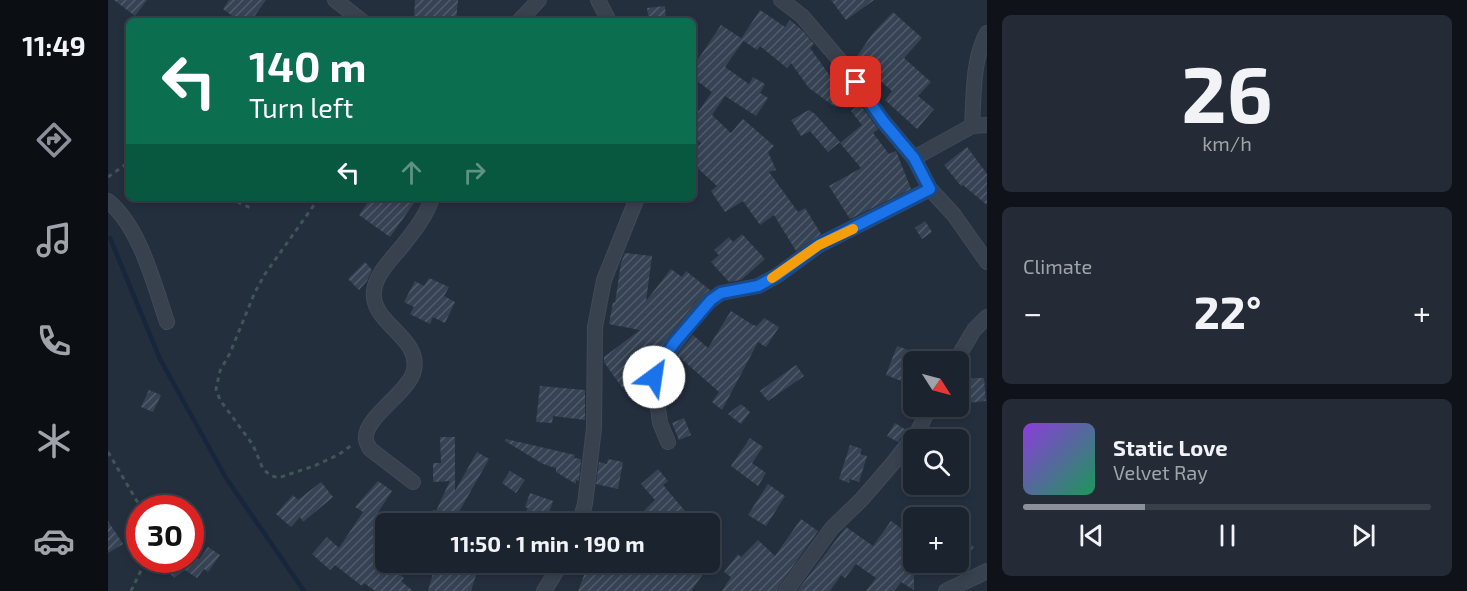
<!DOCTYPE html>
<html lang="en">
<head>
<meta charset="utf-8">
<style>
  body { margin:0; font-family:"Exo 2",sans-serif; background:#242b36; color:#f1f3f6; height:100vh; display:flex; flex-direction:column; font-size:22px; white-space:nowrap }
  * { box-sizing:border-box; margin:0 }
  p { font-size:20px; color:#a0a4aa }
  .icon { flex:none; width:33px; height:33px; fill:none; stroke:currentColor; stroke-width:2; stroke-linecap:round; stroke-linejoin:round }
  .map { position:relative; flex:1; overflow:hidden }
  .panel { display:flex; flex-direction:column; gap:15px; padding:15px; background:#0f1319; width:480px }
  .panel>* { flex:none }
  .banner { position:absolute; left:18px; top:18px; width:570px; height:183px; border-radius:9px; box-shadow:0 3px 9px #0003,0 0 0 2px #39404a; background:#0b6e4f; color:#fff; overflow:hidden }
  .needle { width:39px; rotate:126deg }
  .buttons { position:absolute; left:795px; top:351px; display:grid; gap:12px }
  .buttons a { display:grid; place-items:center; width:66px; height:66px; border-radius:9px; background:#1b232e; box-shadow:0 3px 9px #0003,0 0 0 2px #39404a; font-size:30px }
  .speed { position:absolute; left:18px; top:495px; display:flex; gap:12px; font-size:30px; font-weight:700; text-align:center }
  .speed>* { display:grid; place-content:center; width:78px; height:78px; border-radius:50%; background:#1b232e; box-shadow:0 3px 9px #0003,0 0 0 2px #39404a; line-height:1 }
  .speed .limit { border:9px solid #d22; background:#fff; color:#111 }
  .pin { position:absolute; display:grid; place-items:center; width:51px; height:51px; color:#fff; margin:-26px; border-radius:12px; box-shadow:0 3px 9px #0006 }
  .me { position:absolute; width:66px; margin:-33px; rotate:31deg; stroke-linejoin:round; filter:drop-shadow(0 0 4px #0008) }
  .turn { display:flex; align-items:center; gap:21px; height:126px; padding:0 24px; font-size:27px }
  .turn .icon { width:78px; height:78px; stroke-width:2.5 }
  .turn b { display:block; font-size:42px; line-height:51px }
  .lanes { display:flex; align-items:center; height:57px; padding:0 24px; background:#0003; justify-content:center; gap:30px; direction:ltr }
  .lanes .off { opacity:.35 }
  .big { font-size:45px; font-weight:700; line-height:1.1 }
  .panel .widget { flex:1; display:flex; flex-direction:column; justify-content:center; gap:9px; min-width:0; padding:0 21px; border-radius:9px; background:#242b36 }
  .panel .dial { align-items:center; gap:0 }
  .dial b { font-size:78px; line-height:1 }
  .song { display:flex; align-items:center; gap:18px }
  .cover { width:72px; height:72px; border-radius:9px; background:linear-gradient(135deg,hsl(270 70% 55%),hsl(150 70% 35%)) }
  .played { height:6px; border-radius:3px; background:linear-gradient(90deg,#8c9099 30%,#39404a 30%) }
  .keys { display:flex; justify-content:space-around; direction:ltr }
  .heat { display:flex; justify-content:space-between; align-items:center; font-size:33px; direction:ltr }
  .trip { position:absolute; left:267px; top:513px; width:345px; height:60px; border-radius:9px; background:#1b232e; box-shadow:0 3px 9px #0003,0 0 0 2px #39404a; font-weight:700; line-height:60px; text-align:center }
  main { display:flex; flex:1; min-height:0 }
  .dock { display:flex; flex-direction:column; width:108px; justify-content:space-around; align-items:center; background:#0b0e12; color:#a0a4aa }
  .dock .icon { width:42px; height:42px }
  .dock .on { color:#8c9099 }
  .dock b { font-size:27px; color:#f1f3f6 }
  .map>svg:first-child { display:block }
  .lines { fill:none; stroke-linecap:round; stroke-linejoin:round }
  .stream { stroke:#17263c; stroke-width:4.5 }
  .building { fill:url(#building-hatch) }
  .minor-casing { stroke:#414a57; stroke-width:16 }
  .path { stroke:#3f5557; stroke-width:3; stroke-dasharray:4.5 4.5; stroke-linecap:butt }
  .minor { stroke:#38414e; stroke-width:14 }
  .route-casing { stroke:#114b97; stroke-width:15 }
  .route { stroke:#1a73e8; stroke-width:10 }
  .slow { stroke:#f59e0b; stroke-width:10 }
</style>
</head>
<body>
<main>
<nav class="dock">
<b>11:49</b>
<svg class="icon on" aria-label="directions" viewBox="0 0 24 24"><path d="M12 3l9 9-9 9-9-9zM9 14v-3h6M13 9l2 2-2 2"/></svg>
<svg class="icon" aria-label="music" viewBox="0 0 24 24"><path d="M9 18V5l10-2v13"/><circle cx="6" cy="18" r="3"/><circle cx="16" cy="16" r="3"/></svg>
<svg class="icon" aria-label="phone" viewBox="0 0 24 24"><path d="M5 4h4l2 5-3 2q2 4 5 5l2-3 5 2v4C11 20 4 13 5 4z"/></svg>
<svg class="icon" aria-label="climate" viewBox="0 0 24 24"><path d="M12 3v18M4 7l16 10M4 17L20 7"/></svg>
<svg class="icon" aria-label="car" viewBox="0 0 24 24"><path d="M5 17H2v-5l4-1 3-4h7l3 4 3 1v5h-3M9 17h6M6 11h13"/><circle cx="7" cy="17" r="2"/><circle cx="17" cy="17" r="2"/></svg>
</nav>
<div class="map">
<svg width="879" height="591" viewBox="0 0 879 591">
  <defs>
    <pattern id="building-hatch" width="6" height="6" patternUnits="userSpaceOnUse" patternTransform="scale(1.5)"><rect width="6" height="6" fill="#364354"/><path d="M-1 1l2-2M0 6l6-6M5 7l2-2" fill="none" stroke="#515c6b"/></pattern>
  </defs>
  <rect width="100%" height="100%" fill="#242f3e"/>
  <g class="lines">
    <path class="stream" d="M2,238L52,359L118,478L196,591"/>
  </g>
  <g class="building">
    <path d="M6,0H39L27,16Z"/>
    <path d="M121,0H158L143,21H131L115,9Z"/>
    <path d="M307,0H350L348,21H316V19L306,18Z"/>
    <path d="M723,0H766L738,20Z"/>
    <path d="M557,6L558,21H541L539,8Z"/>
    <path d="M652,10L677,27L682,20L695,31L706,44L702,48L730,87L734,84L742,95L727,107L701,88L683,63L679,68L652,46L649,50L633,39Z"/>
    <path d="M785,12L814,38L796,58L823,82L810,96L826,109L809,129L777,100L784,91L747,59L765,33Z"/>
    <path d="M613,25L636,40L617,67L641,84L645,77L657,84L652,93L660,98L648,116L617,96L604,115L623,133L635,119L666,146L660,152L668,170L661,172L690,212L697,208L713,234L688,251L666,215L652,225L635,201L617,212L603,191L609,186L585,164V151L593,143L585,138V119L604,92L585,78V67Z"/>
    <path d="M752,104L770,129L765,133L781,154L788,151L803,189L742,219L721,186L753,168L732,143L754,125L743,111Z"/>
    <path d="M701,110L707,114L732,142L720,152L702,131L693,136L683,120Z"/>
    <path d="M859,147L879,174V205L855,185L853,186L836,165Z"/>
    <path d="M263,198H299L306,203L282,237L251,215Z"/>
    <path d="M817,221L824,232L814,239L807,228Z"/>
    <path d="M634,234L657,259L633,280L621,282L603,262L611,255L606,250L621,237L625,242Z"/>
    <path d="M517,253L544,256L538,301L563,269L574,277L578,271L602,290L588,301L544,360L535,368L538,372L515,389L496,362V357L532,330L501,324L505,302L507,303L513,263Z"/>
    <path d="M257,262L264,270L259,281L251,290L240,279Z"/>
    <path d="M321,278L341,287L336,296L347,302L337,323L325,317L322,324L302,314L306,307L296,302L307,281L316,286Z"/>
    <path d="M623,311L645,325L649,326L656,318L671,327L658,347L650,342L614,410L604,402L611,392L569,355L585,335L600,348Z"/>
    <path d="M789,346L806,352V386L778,375Z"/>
    <path d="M688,365L696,376L660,401L652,391Z"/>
    <path d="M868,378H876L878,401L850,404V380Z"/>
    <path d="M432,386L477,390V420L445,416L444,423L428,422Z"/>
    <path d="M41,390L53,395L45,412L33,407Z"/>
    <path d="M633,404L642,412L633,424L620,414Z"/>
    <path d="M576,418L583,435L571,440L564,423Z"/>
    <path d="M787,423L798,430L790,442L779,436Z"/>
    <path d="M332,437H347V491L369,452L381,459L352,510L341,524H323L325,510L328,511L342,481L325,482V463H333Z"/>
    <path d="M642,438L655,447L644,463L658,473L650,486L623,466Z"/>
    <path d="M398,439L467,455L466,458L473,459L471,481L468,480V484L448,472V468L435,464L397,441Z"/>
    <path d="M742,445L754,449L752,454L759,456L751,482L742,479L741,483L731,479Z"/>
    <path d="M500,459L515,462L510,489L488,484L491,462L499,464Z"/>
    <path d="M550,469L560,481L555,485L588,524H522L547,500L533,484Z"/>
    <path d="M402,471L417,480L408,493L394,483Z"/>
    <path d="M270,481L284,491L269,514L278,519V552L273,559L296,578L293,581L305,591H267L256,583L254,586L227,565L222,570L204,554L219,537L231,548L255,512L247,507Z"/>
    <path d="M213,482L225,497L195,522L192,517L183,527L168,514L185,495L190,500Z"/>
    <path d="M660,484L677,496L658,526L640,515Z"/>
    <path d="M422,493L445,501L437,524H411L420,508L417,507Z"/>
    <path d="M693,519L710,531L671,586L669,591H614L623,577L616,572L630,554L633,557L650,540L667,556Z"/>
    <path d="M0,521L15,544L0,553Z"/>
    <path d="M783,521L806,538V590L793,582L786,591H758L768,578L748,564L737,578L733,575L722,591H689L738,527L765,546Z"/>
    <path d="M850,535L866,547L857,557L850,551Z"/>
    <path d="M100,547L112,555L100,572L96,569L89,578L77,570L66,578L51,560L91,559Z"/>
    <path d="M328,562H372L363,591H320Z"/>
    <path d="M470,562H579L595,574L583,591H470L478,570Z"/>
  </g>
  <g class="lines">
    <defs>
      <g id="minor">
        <path d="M227,0L254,21"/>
        <path d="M490,0L501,21"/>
        <path d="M673,0L694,16L734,63L775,121L806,158L822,189L846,215L879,262"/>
        <path d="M411,21L431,0"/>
        <path d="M864,126C866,97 864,60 879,33"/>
        <path d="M806,158L864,126L879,125"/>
        <path d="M0,201C32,227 46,284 59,322"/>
        <path d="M847,362L866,330L879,317"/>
        <path d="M560,442L552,423L546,377L553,362L595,306L613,293L650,286L670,275L711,245L822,189"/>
        <path d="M305,482L262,449C260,445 257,441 258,436C259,416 302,391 306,370C313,337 262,323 266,291C268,273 285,258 295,245C307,230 318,216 324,198"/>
        <path d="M471,524L477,504L486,428L487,327L496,280L529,198"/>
        <path d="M436,591L454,562"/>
        <path d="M678,591L724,528L754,499L785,463L810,431L822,406"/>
        <path d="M838,591L879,571"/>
      </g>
    </defs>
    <use href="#minor" class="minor-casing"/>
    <g class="path">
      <path d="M0,177L21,162"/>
      <path d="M121,198L145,209"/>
      <path d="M211,198L157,274L147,292L122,353L112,371L108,389L112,400L145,445L155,469L162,475L170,478L206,466L230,455L244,445"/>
      <path d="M0,452L33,508"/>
      <path d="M23,591L38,560"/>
    </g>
    <use href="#minor" class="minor"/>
  </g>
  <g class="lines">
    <defs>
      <path id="route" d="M546,377L553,362L567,342L603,300L613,293L650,286L670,275L711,245L822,189L806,158L775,121L748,82"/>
    </defs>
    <use href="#route" class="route-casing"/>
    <use href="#route" class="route"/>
    <path class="slow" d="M664,278L711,245L745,229"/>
  </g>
</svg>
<div class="buttons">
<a><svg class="needle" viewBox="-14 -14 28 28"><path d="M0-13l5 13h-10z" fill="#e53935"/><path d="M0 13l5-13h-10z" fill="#a0a4aa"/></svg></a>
<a><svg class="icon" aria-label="search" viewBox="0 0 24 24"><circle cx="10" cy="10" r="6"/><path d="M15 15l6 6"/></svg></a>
<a>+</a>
</div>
<div class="speed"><div class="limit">30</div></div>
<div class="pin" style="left:748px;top:82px;background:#d93025"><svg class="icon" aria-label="arrive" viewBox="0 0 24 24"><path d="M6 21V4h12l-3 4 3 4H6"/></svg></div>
<svg class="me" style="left:546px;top:377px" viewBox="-20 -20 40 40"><circle r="19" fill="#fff"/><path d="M0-13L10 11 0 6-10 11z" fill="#1a73e8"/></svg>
<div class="trip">11:50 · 1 min · 190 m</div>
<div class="banner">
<div class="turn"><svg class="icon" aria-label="left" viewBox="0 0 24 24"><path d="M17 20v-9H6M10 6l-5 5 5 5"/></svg><div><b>140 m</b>Turn left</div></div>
<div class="lanes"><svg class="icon" aria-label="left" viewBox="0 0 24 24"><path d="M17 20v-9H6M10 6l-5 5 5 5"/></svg><svg class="icon off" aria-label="ahead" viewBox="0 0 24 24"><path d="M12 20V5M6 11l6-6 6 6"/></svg><svg class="icon off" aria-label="right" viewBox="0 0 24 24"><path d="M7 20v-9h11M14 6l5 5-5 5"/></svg></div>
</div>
</div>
<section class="panel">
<div class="widget dial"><b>26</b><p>km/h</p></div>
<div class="widget"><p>Climate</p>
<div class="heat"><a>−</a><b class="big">22°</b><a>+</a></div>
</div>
<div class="widget">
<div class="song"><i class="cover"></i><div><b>Static Love</b><p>Velvet Ray</p></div></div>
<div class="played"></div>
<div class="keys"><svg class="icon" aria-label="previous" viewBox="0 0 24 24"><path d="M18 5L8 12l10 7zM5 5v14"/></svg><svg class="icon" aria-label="pause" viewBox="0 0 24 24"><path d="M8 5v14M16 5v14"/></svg><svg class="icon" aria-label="next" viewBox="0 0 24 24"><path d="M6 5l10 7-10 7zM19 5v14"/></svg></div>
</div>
</section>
</main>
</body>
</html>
